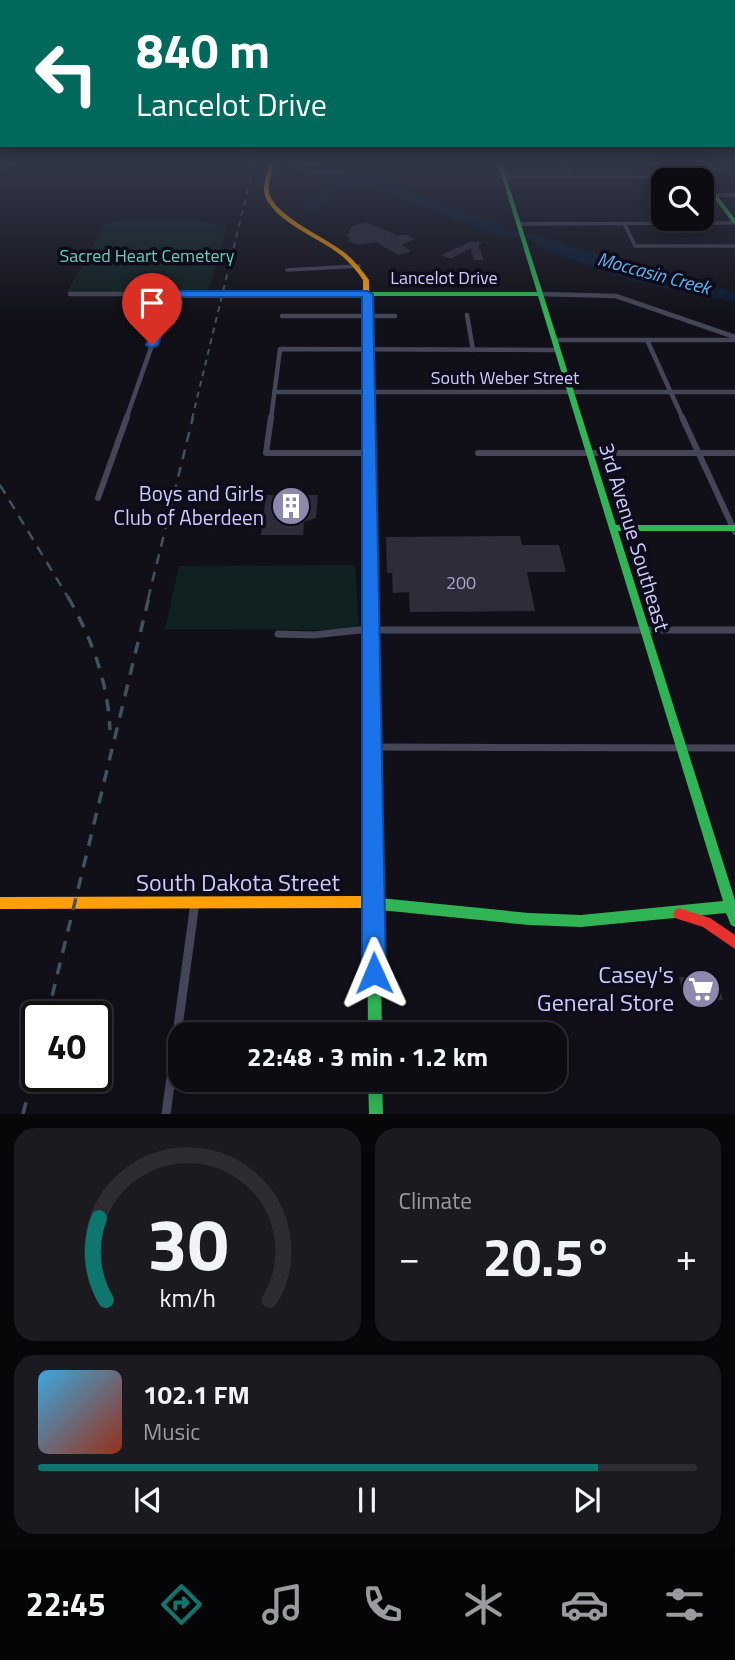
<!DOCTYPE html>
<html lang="en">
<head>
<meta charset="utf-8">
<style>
  body { margin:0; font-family:"Titillium Web",sans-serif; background:#1b1a20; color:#f1f3f6; height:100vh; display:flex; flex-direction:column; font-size:26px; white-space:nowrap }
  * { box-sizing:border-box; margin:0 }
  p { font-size:23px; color:#9a9b9f }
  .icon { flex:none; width:38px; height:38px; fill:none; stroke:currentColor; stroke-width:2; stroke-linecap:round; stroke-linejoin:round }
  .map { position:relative; height:1114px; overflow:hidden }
  .panel { display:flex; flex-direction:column; gap:14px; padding:14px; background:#07070a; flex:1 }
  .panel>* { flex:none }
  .top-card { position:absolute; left:0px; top:0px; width:735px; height:147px; box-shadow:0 4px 18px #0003,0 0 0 2px #2d2c32; background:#00695c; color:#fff; overflow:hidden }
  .fabs { position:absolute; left:651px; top:168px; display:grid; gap:14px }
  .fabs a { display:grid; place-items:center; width:63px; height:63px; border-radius:14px; background:#0d0c12; box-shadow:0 4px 18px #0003,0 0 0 2px #2d2c32; font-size:35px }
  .speed { position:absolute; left:21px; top:1001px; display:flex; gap:14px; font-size:35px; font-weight:700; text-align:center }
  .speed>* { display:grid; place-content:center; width:91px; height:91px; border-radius:50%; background:#0d0c12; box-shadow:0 4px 18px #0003,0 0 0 2px #2d2c32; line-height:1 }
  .speed .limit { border:4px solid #111; border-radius:10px; background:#fff; color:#111 }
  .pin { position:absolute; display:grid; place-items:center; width:60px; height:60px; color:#fff; margin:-72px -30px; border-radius:50% 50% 50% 0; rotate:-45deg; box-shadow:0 0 7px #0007 }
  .pin .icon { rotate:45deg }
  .me { position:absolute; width:77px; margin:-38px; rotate:359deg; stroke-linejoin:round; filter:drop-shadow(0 0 5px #0008) }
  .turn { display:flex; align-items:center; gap:24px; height:147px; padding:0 21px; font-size:32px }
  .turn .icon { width:91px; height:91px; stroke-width:2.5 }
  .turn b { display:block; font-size:49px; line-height:60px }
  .big { font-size:52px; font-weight:700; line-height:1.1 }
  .panel .widget { flex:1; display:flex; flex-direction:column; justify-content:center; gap:10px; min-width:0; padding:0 24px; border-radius:21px; background:#1b1a20 }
  .panel .dial { align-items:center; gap:0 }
  .dial svg { height:182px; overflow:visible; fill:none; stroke:#2d2c32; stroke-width:7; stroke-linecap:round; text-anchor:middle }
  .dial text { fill:#f1f3f6; stroke:none }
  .song { display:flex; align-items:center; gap:21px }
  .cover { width:84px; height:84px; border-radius:10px; background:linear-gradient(135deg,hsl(200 70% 55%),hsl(10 70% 35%)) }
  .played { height:7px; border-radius:4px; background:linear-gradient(90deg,#0f766e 85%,#2d2c32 85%) }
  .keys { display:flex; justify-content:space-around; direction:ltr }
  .heat { display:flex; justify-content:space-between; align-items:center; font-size:38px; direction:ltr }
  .panel .tiles { flex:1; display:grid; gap:14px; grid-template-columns:1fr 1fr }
  .widget:last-child { grid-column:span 2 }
  .trip { position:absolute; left:168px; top:1022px; width:399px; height:70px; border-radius:21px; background:#0d0c12; box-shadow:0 4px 18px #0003,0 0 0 2px #2d2c32; font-weight:700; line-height:70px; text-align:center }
  .dock { display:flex; height:112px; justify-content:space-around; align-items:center; background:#050507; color:#9a9b9f }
  .dock .icon { width:49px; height:49px }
  .dock .active { color:#0f766e }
  .dock b { font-size:32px; color:#f1f3f6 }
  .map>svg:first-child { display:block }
  .green { fill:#102121 }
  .water { fill:#0c1b31 }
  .building { fill:#2f2c3a }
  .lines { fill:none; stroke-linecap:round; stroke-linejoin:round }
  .street-far4 { stroke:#454558; stroke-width:3.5 }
  .street-far3 { stroke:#454558; stroke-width:4.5 }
  .street-far2 { stroke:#454558; stroke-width:6 }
  .street-far1 { stroke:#454558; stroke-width:7 }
  .street { stroke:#454558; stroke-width:9 }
  .fast { fill:#30b455; fill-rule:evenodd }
  .slow { fill:#ff9f0a; fill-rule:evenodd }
  .jam { fill:#e5322d; fill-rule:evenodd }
  .rail-far2 { stroke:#3f525f; stroke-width:2; stroke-dasharray:6 5; stroke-linecap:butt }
  .rail-far1 { stroke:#3f525f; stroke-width:2.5; stroke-dasharray:10 8; stroke-linecap:butt }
  .rail { stroke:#3f525f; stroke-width:3.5; stroke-dasharray:12 10; stroke-linecap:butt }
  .route { fill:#1a73e8; stroke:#114b97; stroke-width:2 }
  .labels { text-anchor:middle; stroke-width:7; stroke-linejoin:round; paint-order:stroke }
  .far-park-label { font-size:18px; fill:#5ed3b1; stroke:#0e0c1b }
  .far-street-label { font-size:18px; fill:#cecafb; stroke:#0e0c1b }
  .number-label { font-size:18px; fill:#a6a2cb }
  .far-water-label { font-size:19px; font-style:italic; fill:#61b5f2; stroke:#0e0c1b }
  .poi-label { font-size:21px; fill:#cecafb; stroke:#0e0c1b; text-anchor:end }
  .street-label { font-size:21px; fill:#cecafb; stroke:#0e0c1b }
  .near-street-label { font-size:24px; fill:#cecafb; stroke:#0e0c1b }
  .near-poi-label { font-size:24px; fill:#cecafb; stroke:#0e0c1b; text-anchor:end }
</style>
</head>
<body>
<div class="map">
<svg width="735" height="1114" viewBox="0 0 735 1114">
  <rect width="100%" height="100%" fill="#111018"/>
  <g class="green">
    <path d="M123,220H196L227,226L208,292L67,293L104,224Z"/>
    <path d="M355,565L359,630L165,629L179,566Z"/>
  </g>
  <g class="water">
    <path d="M285,164C355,164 437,200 503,225C518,235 536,234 553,240C614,259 674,275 735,292V302L636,282L545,249L529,238L494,234L387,193L288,168Z"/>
    <path d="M332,185L342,188L332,192L327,206L307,213L302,203L323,187Z"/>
  </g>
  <g class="building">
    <path d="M366,222L397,235H407L415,239L401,245L411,251L398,255L376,242L358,245L348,241L350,238L345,235L351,233L349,232L352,226Z"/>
    <path d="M470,242H483L478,245L484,260H474L471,248L450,259L441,255Z"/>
    <path d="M266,495H318L316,518L304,522L303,535H261Z"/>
    <path d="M520,536L522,545H559L566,572H527L535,611L410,612L409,592L393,593L392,573H387L386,537Z"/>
    <path d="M679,977H716L723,1000L685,1001Z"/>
  </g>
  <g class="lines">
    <g class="street-far4">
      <path d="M565,164L571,177"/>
      <path d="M694,168H735"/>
      <path d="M504,177H701"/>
      <path d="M715,195H735"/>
      <path d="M624,223L635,246H735"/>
      <path d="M518,224L735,223"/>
      <path d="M287,270L359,266"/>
    </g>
    <g class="street-far3">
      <path d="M70,294H367"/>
      <path d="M541,294L616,296L735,337"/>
      <path d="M467,315L473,350"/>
      <path d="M282,316H395"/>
      <path d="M555,340H735"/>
      <path d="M647,340L683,419"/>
      <path d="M274,392H735"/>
      <path d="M126,419L170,294"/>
      <path d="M271,419L280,349L558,350"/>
    </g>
    <g class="street-far2">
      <path d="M271,417L266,453H367"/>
      <path d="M682,417L735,532"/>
      <path d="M478,453H735"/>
      <path d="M98,498L127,417"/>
    </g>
    <g class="street-far1">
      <path d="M278,634L314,635L359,630H735"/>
      <path d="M371,747L735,748"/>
    </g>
    <path class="street" d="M166,1114L195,903"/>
    <g class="fast">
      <path d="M498,164H502L616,525H735V531H618L735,900V927L731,925L726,913L581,927L529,925L380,910L382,1034H368L367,909L357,906L355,902L357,898L361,896H367L365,520L366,518L369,517L373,520L380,898L529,913L581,915L723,901L538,296H367L364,294L367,292H537Z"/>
      <path d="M689,164H693L735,219V224L733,223Z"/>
      <path d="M368,1080H382L383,1114H369Z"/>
    </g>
    <g class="slow">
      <path d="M270,164H274C272,174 266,186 270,196C280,218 324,237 344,252C354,260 361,269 369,280L373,520L372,522L369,523L365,520L363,280C357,271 350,263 342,256C320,238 276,223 265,196C262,186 267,173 270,164Z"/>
      <path d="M361,896L365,898L367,902L365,906L361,908L0,909V897Z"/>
    </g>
    <path class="jam" d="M679,908L710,918L735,935V949L703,927L675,918L673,914L675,910Z"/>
    <path class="rail-far2" d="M192,419L254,164"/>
    <g class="rail-far1">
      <path d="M0,485L69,599"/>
      <path d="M148,599L193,417"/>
    </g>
    <g class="rail">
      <path d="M68,597C92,639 108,682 110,730"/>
      <path d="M47,1017L149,597"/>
      <path d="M23,1114L37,1057"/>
    </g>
  </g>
  <linearGradient id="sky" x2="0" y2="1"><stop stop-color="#09090d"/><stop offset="0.51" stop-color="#323748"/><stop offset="1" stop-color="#323748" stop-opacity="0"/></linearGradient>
  <rect width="735" height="320" fill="url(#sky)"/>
  <path class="route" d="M367,291L373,294L386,973L382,982L374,985L365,982L362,973V297H175L158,345L152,348L146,345L165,294L170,291Z"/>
  <defs>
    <symbol id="building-disc" viewBox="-11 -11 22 22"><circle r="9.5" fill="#8c89ac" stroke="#0e0c1b"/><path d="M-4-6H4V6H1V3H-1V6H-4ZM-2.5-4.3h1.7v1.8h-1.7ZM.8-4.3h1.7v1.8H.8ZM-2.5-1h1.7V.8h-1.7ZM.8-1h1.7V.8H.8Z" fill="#fff"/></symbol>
    <symbol id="supermarket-disc" viewBox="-11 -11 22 22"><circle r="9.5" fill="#8c89ac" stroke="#0e0c1b"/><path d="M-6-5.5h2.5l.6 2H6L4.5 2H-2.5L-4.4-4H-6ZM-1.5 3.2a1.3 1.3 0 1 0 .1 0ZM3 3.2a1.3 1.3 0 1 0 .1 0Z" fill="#fff"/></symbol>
  </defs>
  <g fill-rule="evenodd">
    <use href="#building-disc" x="269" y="484" width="44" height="44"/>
    <use href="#supermarket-disc" x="679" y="967" width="44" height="44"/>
  </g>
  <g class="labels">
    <g class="far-park-label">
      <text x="147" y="262">Sacred Heart Cemetery</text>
    </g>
    <g class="far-street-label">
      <text x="444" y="284">Lancelot Drive</text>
      <text x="505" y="384">South Weber Street</text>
    </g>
    <g class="number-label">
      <text x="461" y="589">200</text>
    </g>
    <g class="far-water-label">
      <text transform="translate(654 273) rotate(15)" y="7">Moccasin Creek</text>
    </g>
    <g class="poi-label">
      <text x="264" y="501">Boys and Girls<tspan x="264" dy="24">Club of Aberdeen</tspan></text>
    </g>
    <g class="street-label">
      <text transform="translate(634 537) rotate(73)" y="7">3rd Avenue Southeast</text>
    </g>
    <g class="near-street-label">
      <text x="238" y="891">South Dakota Street</text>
    </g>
    <g class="near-poi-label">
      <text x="674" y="983">Casey's<tspan x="674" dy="28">General Store</tspan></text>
    </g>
  </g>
</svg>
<div class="fabs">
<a><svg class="icon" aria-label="search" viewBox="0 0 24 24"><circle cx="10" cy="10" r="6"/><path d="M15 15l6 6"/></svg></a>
</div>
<div class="speed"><div class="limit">40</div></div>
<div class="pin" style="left:152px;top:345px;background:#d93025"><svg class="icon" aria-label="arrive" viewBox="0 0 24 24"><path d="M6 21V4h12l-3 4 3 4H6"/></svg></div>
<svg class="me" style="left:374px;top:973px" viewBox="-20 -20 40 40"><path d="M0-17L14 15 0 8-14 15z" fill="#1a73e8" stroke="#fff" stroke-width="4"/></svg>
<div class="trip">22:48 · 3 min · 1.2 km</div>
<div class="top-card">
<div class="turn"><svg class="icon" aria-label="left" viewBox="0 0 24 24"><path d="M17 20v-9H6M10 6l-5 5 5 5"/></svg><div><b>840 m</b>Lancelot Drive</div></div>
</div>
</div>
<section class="panel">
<div class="tiles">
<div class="widget dial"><svg viewBox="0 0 100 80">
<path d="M14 69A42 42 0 1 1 86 69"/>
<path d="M14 69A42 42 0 0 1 11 33" stroke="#0f766e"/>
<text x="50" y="56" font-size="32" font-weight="700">30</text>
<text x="50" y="72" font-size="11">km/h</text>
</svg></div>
<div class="widget"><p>Climate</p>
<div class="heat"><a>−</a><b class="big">20.5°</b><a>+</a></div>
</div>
<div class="widget">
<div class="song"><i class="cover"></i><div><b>102.1 FM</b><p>Music</p></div></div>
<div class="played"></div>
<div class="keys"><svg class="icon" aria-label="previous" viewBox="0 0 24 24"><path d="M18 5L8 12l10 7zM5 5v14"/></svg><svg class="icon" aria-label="pause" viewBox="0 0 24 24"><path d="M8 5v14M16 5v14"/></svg><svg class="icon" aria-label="next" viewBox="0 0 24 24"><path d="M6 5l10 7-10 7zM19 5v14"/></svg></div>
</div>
</div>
</section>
<nav class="dock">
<b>22:45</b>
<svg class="icon active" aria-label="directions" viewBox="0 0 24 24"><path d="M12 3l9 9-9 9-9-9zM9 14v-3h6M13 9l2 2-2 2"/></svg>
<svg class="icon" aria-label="music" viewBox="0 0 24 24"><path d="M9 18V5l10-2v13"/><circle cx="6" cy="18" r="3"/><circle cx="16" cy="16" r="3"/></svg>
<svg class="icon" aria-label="phone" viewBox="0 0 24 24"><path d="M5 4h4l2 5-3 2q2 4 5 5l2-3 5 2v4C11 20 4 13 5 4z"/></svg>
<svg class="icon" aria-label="climate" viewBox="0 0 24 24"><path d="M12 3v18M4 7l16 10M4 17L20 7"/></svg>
<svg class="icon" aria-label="car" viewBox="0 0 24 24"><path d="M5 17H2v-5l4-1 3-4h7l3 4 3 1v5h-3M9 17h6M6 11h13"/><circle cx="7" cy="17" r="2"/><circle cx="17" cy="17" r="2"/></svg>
<svg class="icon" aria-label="filters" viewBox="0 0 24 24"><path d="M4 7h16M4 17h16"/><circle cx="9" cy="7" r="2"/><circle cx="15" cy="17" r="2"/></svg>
</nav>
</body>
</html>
